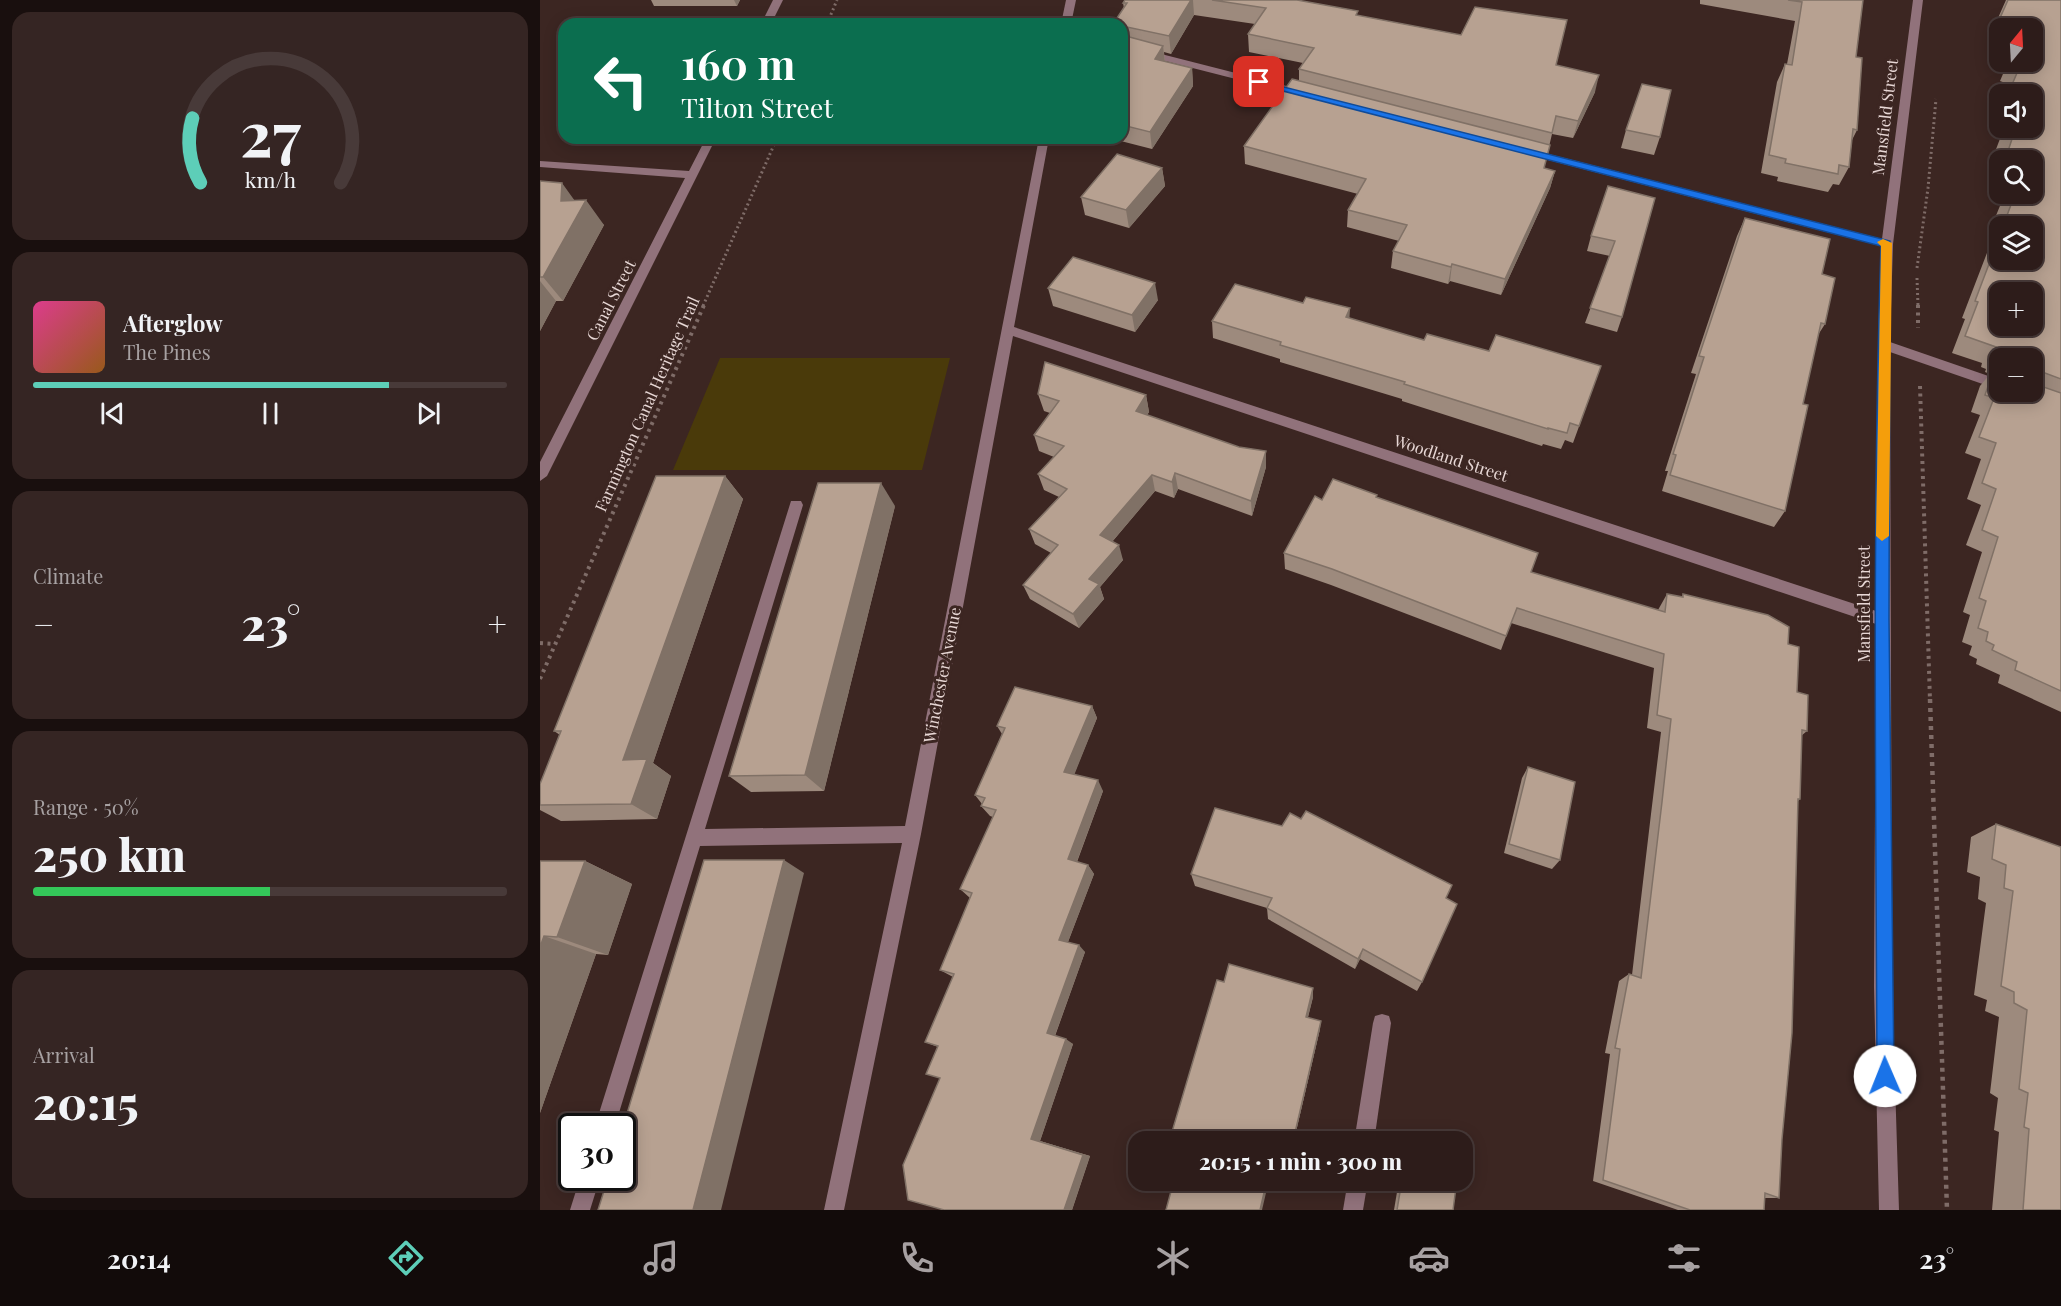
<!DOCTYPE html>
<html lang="en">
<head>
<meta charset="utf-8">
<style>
  body { margin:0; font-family:"Playfair Display",serif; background:#352523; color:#f1f3f6; height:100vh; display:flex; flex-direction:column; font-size:22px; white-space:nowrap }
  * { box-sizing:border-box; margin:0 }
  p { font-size:20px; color:#a7a1a2 }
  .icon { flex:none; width:33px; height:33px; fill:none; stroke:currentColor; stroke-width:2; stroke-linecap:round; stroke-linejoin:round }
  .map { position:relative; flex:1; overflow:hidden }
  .side { display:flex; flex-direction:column; gap:12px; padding:12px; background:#190f0e; width:540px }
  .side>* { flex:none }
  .hud { position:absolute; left:18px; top:18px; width:570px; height:126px; border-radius:18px; box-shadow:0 3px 15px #0003,0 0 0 2px #483a39; background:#0b6e4f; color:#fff; overflow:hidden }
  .needle { width:39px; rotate:18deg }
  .fabs { position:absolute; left:1449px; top:18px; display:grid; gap:12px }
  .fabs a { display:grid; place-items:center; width:54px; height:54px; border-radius:12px; background:#2d1c1a; box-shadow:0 3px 15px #0003,0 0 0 2px #483a39; font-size:30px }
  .speed { position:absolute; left:18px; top:1113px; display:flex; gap:12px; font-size:30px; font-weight:700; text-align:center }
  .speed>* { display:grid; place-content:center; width:78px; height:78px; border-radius:50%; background:#2d1c1a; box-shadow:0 3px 15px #0003,0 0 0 2px #483a39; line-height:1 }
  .speed .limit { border:3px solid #111; border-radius:9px; background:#fff; color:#111 }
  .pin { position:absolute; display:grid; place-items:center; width:51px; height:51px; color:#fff; margin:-26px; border-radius:12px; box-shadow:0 3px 9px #0006 }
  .me { position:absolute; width:66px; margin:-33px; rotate:359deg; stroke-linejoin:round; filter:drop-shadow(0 0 4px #0008) }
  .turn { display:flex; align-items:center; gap:21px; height:126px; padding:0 24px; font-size:27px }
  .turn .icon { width:78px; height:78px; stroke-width:2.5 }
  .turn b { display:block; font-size:42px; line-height:51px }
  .big { font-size:45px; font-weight:800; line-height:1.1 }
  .side .card { flex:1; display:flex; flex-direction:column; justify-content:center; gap:9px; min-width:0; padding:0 21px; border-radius:18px; background:#352523 }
  .side .dial { align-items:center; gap:0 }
  .dial svg { height:156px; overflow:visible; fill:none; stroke:#483a39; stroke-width:7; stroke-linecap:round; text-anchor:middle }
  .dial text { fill:#f1f3f6; stroke:none }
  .song { display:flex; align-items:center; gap:18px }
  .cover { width:72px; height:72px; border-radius:9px; background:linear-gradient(135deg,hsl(330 70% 55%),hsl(30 70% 35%)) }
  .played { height:6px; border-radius:3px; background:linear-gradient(90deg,#5dceb8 75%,#483a39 75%) }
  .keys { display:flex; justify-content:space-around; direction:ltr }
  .heat { display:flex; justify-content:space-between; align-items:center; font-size:33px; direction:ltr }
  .charge { height:9px; border-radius:4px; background:linear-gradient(90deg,#34c759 50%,#483a39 0) }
  .trip { position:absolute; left:588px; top:1131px; width:345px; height:60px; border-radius:18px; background:#2d1c1a; box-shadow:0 3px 15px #0003,0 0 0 2px #483a39; font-weight:800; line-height:60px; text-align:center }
  .tab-bar { display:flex; height:96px; justify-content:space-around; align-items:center; background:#120b0a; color:#a7a1a2 }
  .tab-bar .icon { width:42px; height:42px }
  .tab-bar .on { color:#5dceb8 }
  .tab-bar b { font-size:27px; color:#f1f3f6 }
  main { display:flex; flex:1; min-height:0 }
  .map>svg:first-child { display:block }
  .green { fill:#4a3a0a }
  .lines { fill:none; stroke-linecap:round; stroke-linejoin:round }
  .path-far2 { stroke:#7f6c68; stroke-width:3; stroke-dasharray:2 3; stroke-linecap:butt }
  .path-far1 { stroke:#7f6c68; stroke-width:4; stroke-dasharray:3 4.5; stroke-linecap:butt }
  .path { stroke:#7f6c68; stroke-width:4.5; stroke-dasharray:4 5; stroke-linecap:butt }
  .minor { fill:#91727b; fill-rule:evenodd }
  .wall { fill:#9d8a7d; fill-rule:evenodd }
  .shaded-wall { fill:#807166 }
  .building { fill:#b7a191; stroke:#807166; stroke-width:1.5; fill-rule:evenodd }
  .route { fill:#1a73e8; stroke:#114b97; stroke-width:1.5 }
  .slow { fill:#f59e0b }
  .labels { text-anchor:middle; stroke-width:6; stroke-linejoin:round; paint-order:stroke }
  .street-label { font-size:16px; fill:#e7d7d5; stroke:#3c2622 }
</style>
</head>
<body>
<main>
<section class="side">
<div class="card dial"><svg viewBox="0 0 100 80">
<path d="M14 69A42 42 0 1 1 86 69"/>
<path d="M14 69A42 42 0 0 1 10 36" stroke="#5dceb8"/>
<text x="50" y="56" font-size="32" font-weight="700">27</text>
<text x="50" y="72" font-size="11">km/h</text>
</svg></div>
<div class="card">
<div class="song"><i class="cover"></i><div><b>Afterglow</b><p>The Pines</p></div></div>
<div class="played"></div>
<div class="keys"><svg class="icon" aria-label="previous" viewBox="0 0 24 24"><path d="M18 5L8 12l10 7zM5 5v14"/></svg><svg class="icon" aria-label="pause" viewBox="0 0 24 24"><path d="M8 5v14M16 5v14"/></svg><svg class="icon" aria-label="next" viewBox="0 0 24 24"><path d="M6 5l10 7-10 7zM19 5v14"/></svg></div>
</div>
<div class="card"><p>Climate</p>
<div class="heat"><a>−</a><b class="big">23°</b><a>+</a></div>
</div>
<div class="card"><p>Range · 50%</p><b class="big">250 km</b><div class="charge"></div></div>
<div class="card"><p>Arrival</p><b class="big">20:15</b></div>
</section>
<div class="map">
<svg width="1521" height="1210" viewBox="0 0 1521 1210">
  <rect width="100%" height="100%" fill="#3c2622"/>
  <path class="green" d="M180,358H410L382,470H133Z"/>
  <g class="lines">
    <g class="path-far2">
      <path d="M287,24L297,0"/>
      <path d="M1377,268L1388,188L1396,99"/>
      <path d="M1377,278L1378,306"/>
      <path d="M163,306L237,138"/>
    </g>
    <g class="path-far1">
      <path d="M1378,305V328"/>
      <path d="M1380,386L1390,701"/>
      <path d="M0,643L14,644"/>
      <path d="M0,679L164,305"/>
    </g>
    <path class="path" d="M1390,699L1407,1210"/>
    <g class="minor">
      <path d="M233,0H243L231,24H221Z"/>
      <path d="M526,0H536L531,24H521Z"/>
      <path d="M1373,0H1383L1353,244L1350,342L1460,380V390L1350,352L1352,987L1359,1210H1339L1334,987L1336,624L473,336L381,834L304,1210H284L362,843L160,846L75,1126H55L251,501H261L263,505L165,829L365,826L499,138H509L474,327L1336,611L1338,345L1341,246L985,154L984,152L989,149L1342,239Z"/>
      <path d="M582,44L770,92L771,94L766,97L582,50Z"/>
      <path d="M166,138H176L7,476L0,481V462L145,178L0,167V161L149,171Z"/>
      <path d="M842,1014L849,1016L851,1023L834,1142H814L833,1023L835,1016Z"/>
      <path d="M40,1178H60L50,1210H30Z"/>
      <path d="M808,1180H828L823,1210H803Z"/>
    </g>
  </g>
  <g class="wall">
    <path d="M111,0H200L197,6H114Z"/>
    <path d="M585,0H757L1017,65L1055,92L1033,138L1012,134L1004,168L1015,171L1010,188L961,295L910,281L908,284L851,268L853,251L859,241L807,227L808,210L818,194L705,164L704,146L759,81V69L763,63L709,52L708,34L715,24L654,15L631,54L624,52L625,62L652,68L653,86L612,149L569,138H582V24L584,8L583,3Z"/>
    <path d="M1160,0H1323L1316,57L1317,130L1312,140L1309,167L1299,185L1293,184L1288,192L1237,181L1238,177L1221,173L1237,82L1245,64H1247L1255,21L1160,4Z"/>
    <path d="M1466,0H1521V712L1458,683L1460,675L1436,664L1437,659L1429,655L1432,646L1422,642L1430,615L1423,612L1442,552L1426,545L1441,505L1427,499L1441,459L1425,453L1440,415L1431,412L1440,386L1450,374L1445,372L1446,369L1441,367L1442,363L1412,353L1425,319L1422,318L1460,219L1455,218L1464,196L1455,193L1459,181L1452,179L1461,154L1455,152L1464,128H1492V94H1464L1468,84L1460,81L1468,62H1492V28H1460V39L1450,36ZM1460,160H1492V194H1460ZM1460,226H1492L1460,260ZM1460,358H1492V392H1460Z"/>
    <path d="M1460,106V118L1455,117Z"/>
    <path d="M1086,130L1120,137L1114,155L1081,148Z"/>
    <path d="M622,168L625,186L589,228L545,215L541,197Z"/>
    <path d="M0,181L34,200L64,225L23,301H16L0,331Z"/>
    <path d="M1115,198L1082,317L1077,332L1045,323L1070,256L1047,251L1051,236Z"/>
    <path d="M1205,218L1282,274L1285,324L1278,335L1263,404L1245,511L1234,527L1122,491L1128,471H1125L1156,374L1151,373L1197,236Z"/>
    <path d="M508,288L618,300L595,332L513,306Z"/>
    <path d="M809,318L884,340L949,351L1061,366L1033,443L1025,440L1021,449L1003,444L1002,446L862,401V399L740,362V359L673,338L672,321Z"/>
    <path d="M498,394L606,395L609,412L607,415L726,467L712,516L638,489L634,498L615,491L572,542L583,560L560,587L564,599L539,628L490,599L483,585L511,553L495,544L489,529L519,497L504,490L498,474L514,457L499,451L494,435L510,413L504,411Z"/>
    <path d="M185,476L203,499L113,763L131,776L117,819L21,821L0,810V784L20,735L14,731Z"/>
    <path d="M837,497L991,572L1118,610L1127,594L1142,597L1143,594L1248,644L1257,692L1267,731L1261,736L1260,799L1258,801L1239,1198H1224V1210H1138L1053,1181L1070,1054L1065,1053L1079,981L1089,974L1092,975L1111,814L1121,732L1107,728L1114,668L971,623L961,650L791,585L745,569L744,553L782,500Z"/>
    <path d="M355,506L284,791L211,792L189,776Z"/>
    <path d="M552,706L557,718L534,774L563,791L537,862L548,865L554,874L528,942L545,952L515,1036L533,1044L500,1141L550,1156L532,1210H404L400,1078L398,1047L385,1042L413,977L400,970L430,898L420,889L453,817L450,816L441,806L442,804L435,795L462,734L457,726Z"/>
    <path d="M988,767L1020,860L1012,869L964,853L982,778Z"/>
    <path d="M1456,824L1521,847V1210H1452L1459,1132L1454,1130L1458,1098L1450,1093L1459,1017L1445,1011L1447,1000L1434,995L1446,903L1438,899L1440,877L1427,872L1431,837Z"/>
    <path d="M0,861H45L92,884L68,955L56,954L0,1113Z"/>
    <path d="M651,874L906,898L882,982L877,991L820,959L815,969L728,919L727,908L655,886Z"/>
    <path d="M684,982L773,988V997L768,1017L780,1029L754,1140L740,1136L738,1142H629Z"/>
    <path d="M859,1180H917L913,1210H854Z"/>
  </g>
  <g class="shaded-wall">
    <path d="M194,0H200L197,6Z"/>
    <path d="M651,0H653L654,15L631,54L629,36Z"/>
    <path d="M623,46L625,63L615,59Z"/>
    <path d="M652,68L653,86L612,149L610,132Z"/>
    <path d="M1059,75L1055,92L1033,138L1038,121Z"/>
    <path d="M53,138H72L58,145Z"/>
    <path d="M622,168L625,186L589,228L586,210Z"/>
    <path d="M1015,171L1010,188L961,295L965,279Z"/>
    <path d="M22,183L40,208L46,200L64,225L23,301L3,277L21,201Z"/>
    <path d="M912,264L910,281L908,284L911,267Z"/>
    <path d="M0,281L16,301L0,331Z"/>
    <path d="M615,283L618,300L595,332L592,315Z"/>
    <path d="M810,308L809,326L806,317Z"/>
    <path d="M606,395L609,412L599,428L596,411Z"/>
    <path d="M726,451V467L712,516L711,501Z"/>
    <path d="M635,473L638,489L634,498L632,482Z"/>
    <path d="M612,475L615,491L565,550L560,535Z"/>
    <path d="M185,476L203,499L113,763L131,776L117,819L91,804L83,760Z"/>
    <path d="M341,483L355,506L284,791L265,775Z"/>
    <path d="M579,545L583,560L560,587L564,599L539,628L533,614L549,579Z"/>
    <path d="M552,706L557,718L531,783L524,772Z"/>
    <path d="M558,780L563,791L534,869L528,859Z"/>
    <path d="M244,860L264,873L181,1210H153Z"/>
    <path d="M45,861L92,884L68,955L17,937Z"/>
    <path d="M548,865L554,874L526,947L519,940Z"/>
    <path d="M4,936L56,954L0,1113V947Z"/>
    <path d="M539,945L545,952L514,1038L507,1033Z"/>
    <path d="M823,949L820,959L815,969L818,959Z"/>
    <path d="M773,988V997L766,1025V1017Z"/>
    <path d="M781,1021L780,1029L754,1140V1137Z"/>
    <path d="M526,1039L533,1044L500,1141L550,1156L532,1210H524L491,1139Z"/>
    <path d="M727,1180H729L722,1210H720Z"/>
  </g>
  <g class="building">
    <path d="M585,0H651L629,36L582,26V24H573L587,3H583Z"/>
    <path d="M672,0H757L818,11L816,15L921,35L935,7L1027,20L1016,65L1059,75L1038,121L1016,116L1012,133L759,69L774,48L708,34L726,8Z"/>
    <path d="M1248,0H1323L1316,57L1322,58L1317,130L1313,129L1309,167L1299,165L1298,174L1245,163L1246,159L1229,155L1245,64L1252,65L1262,2Z"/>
    <path d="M1468,0H1521V379L1505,373L1492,374V358H1467L1459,355L1460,352L1454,350L1456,347L1425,336L1438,302L1435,301L1460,235V260H1492V226H1463L1472,202L1468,200L1470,194H1492V160H1465L1473,136L1466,134L1469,128H1492V94H1468L1480,66L1471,63L1472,62H1492V28H1486L1487,25L1460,18ZM1460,292H1492V326H1460Z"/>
    <path d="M582,35L623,46L615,59L652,68L610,132L582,125Z"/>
    <path d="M752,79L1010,145L1004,168L1015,171L965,279L912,264L911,267L853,251L867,225L808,210L826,179L704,146Z"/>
    <path d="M1102,84L1131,90L1120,137L1086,130Z"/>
    <path d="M577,154L622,168L586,210L541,197Z"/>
    <path d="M0,181L22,183L21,201L46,200L3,277H0Z"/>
    <path d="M1068,186L1115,198L1082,317L1050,308L1075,241L1051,236Z"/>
    <path d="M1205,218L1290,239L1282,274L1295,278L1285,324L1281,323L1263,404L1268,405L1245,511L1130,475L1136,455L1133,454L1164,357L1159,356Z"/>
    <path d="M533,257L615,283L592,315L508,288Z"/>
    <path d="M695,284L763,303L766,297L810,308L806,317L884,340L887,334L949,351L956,335L1061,366L1039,426L1030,423L1027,433L1008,428V429L864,384L865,382L740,345L741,342L672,321Z"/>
    <path d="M505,362L606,395L596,411L699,447L726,451L711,501L635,473L632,482L612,475L560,535L579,545L549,579L559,584L533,614L483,585L518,545L489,529L527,489L498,474L524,446L494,435L519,401L498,394Z"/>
    <path d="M1454,369L1460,371V392H1492V383L1521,393V691L1475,670L1477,662L1452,650L1454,645L1446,641L1448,632L1438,628L1446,601L1439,598L1458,537L1442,530L1456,489L1442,483L1456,443L1439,437L1454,398L1445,395Z"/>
    <path d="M116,476H185L83,760L107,759L91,804L0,805V784L21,731H14Z"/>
    <path d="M793,479L837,495L836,497L998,553L991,572L1125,612L1127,594L1143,597V594L1228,615L1249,627L1248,644L1259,647L1257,692L1268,695L1267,731L1262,730L1260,799H1258L1252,1033L1242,1139L1239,1198L1225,1193L1224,1210H1150L1063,1180L1080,1049L1075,1048L1089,974L1101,978L1122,802L1131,719L1117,715L1124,654L977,608L966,636L792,569L744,553L775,496L782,500Z"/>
    <path d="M278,483H341L265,775L189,776Z"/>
    <path d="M475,687L552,706L524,772L558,780L528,859L548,865L519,940L539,945L507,1033L526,1039L491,1139L543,1155L524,1210H404L368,1200L363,1165L400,1078L386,1074L398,1046L385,1042L414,974L400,970L432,893L420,889L456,810L441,806L445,798L435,795L465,728L457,726Z"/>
    <path d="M988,767L1035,782L1020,860L969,844Z"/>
    <path d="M675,808L742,826L750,813L761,819L766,811L912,885L906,898L917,904L882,982L823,949L818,959L727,908L732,898L651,874Z"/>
    <path d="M1456,824L1521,847V1210H1483L1489,1129L1484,1127L1488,1093L1479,1089L1487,1010L1474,1003V992L1461,986L1473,891L1464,888L1466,865L1452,859Z"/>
    <path d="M164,860H244L153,1210H58L68,1178H82V1130Z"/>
    <path d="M0,861H45L17,937L4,936L0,947Z"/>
    <path d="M689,964L773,988L766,1017L781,1021L754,1137L739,1133L737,1142H629L677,980L684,982Z"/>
    <path d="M634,1180H727L720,1210H626Z"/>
    <path d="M862,1180H917L913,1210H857Z"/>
  </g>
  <path class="route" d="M716,80L1350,241L1349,619L1354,1076L1352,1082L1345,1085L1339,1082L1337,1076C1336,799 1332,522 1341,246L716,84Z"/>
  <path class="slow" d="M1343,239L1352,243L1349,536L1342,541L1336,536L1341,246L1337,242Z"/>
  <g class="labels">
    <g class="street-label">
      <text transform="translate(1345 117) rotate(-83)" y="6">Mansfield Street</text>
      <text transform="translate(71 300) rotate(-63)" y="6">Canal Street</text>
      <text transform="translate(107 404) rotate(-66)" y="6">Farmington Canal Heritage Trail</text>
      <text transform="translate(911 458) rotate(18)" y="6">Woodland Street</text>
      <text transform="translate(1324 604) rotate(-90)" y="6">Mansfield Street</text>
      <text transform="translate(402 675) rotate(-79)" y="6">Winchester Avenue</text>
    </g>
  </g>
</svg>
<div class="fabs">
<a><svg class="needle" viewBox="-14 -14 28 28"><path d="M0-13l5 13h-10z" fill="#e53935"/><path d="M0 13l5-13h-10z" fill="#a7a1a2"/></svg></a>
<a><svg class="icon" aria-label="sound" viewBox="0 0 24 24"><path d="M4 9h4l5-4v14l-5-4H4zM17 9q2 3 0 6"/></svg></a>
<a><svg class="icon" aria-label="search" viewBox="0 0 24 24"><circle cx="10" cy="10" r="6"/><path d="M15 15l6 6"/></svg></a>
<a><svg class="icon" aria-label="layers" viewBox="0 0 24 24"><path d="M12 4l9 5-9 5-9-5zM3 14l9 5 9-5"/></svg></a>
<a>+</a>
<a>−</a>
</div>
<div class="speed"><div class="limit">30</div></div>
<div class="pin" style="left:719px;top:82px;background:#d93025"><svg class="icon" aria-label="arrive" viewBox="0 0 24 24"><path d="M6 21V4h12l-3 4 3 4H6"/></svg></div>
<svg class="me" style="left:1345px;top:1076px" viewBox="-20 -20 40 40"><circle r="19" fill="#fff"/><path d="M0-13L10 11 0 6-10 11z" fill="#1a73e8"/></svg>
<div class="trip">20:15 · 1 min · 300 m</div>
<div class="hud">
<div class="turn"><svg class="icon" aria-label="left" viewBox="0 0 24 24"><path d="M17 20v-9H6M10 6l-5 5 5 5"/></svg><div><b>160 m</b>Tilton Street</div></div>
</div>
</div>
</main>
<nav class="tab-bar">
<b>20:14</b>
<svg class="icon on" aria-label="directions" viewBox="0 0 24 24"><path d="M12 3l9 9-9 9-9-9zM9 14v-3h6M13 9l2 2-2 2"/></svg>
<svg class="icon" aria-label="music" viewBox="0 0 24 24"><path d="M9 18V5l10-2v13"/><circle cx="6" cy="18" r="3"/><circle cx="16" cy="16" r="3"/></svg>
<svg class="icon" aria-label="phone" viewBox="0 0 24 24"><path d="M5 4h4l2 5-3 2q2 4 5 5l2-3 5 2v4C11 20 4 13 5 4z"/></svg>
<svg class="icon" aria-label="climate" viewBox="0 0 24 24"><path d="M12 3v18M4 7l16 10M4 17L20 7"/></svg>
<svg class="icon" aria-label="car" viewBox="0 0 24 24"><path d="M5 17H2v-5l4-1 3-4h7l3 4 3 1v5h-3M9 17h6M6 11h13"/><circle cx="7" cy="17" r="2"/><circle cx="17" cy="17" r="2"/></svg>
<svg class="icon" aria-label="filters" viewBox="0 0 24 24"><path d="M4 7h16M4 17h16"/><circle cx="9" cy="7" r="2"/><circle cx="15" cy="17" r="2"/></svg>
<b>23°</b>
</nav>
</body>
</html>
